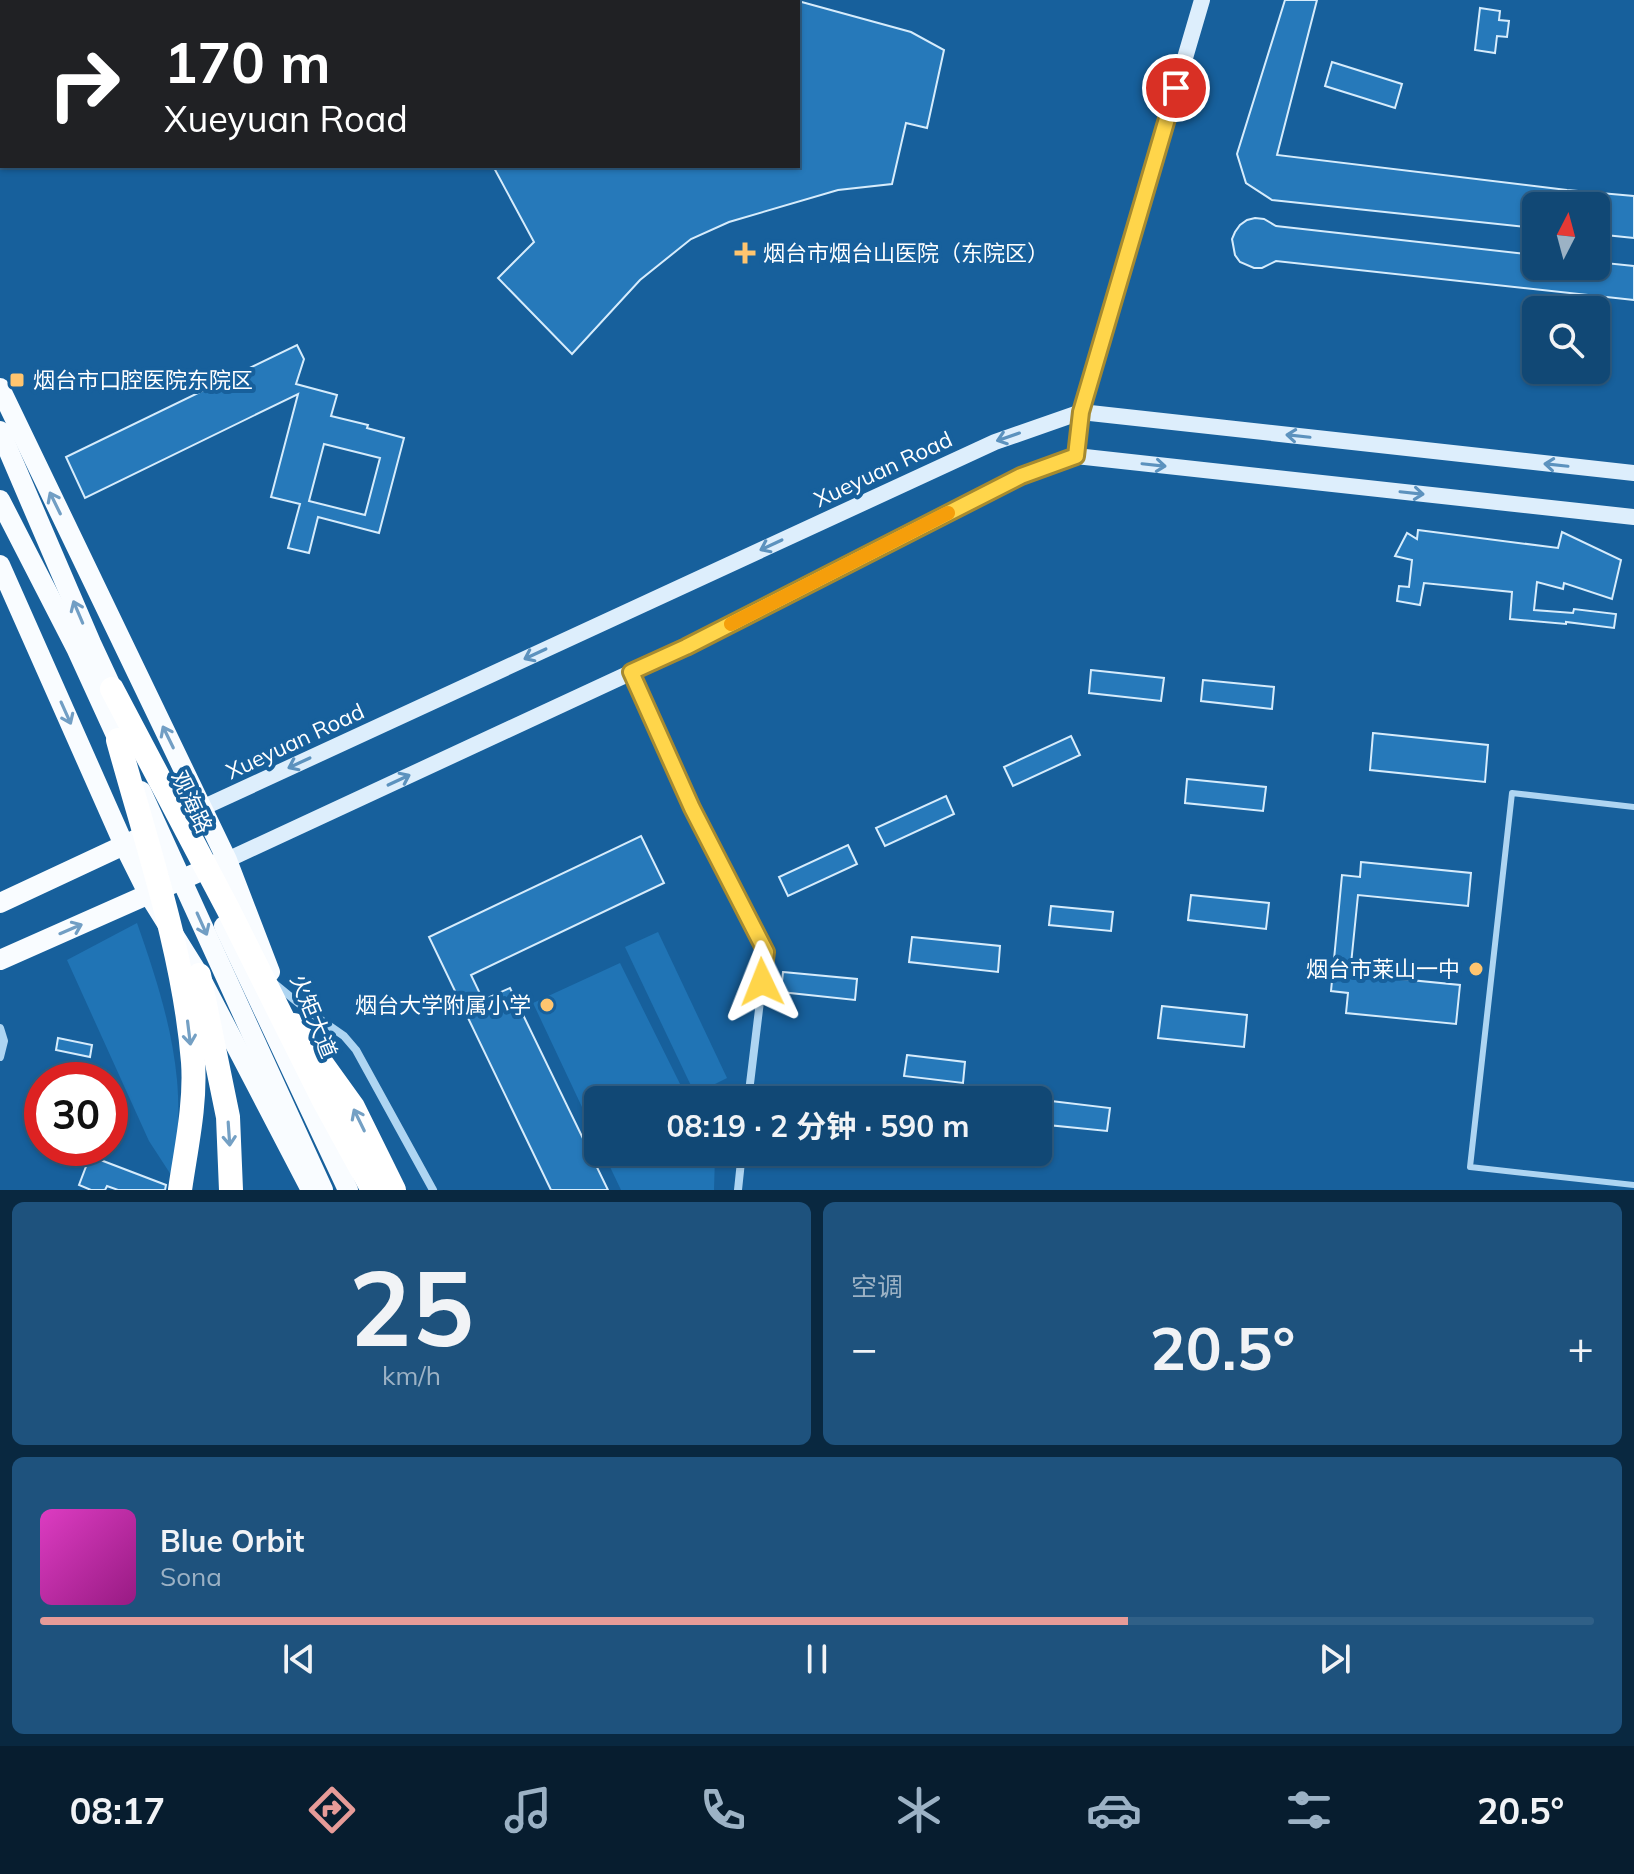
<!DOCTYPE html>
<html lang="zh">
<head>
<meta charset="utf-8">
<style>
  body { margin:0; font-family:Mulish,"Noto Sans SC",sans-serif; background:#1e527d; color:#f1f3f6; height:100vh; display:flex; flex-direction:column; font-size:30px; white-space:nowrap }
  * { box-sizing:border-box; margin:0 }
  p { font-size:26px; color:#9cb2c5 }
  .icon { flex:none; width:44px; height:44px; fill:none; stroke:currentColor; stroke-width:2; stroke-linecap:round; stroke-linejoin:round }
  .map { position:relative; height:1190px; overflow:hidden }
  .details { display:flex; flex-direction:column; gap:12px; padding:12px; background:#092840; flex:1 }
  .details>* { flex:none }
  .guide { position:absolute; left:0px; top:0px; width:800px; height:168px; box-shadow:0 2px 6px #0004,0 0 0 2px #306087; background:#202124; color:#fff; overflow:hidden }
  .needle { width:52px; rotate:6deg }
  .controls { position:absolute; left:1522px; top:192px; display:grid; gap:16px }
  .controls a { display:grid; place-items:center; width:88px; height:88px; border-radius:12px; background:#114875; box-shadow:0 2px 6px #0004,0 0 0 2px #306087; font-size:40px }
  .speed { position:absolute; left:24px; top:1062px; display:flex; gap:16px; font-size:40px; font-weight:700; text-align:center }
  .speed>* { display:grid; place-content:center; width:104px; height:104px; border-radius:50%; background:#114875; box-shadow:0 2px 6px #0004,0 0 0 2px #306087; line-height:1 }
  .speed .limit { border:12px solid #d22; background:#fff; color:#111 }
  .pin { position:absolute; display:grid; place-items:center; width:68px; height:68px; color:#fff; margin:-34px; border:4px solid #fff; border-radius:50%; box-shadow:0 2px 8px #0007 }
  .me { position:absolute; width:88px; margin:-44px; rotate:358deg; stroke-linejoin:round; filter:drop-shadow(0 0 6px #0008) }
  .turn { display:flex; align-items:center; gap:28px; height:168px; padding:0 32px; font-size:36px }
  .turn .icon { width:104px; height:104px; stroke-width:2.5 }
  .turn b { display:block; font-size:56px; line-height:68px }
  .big { font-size:60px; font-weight:700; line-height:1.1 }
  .details .widget { flex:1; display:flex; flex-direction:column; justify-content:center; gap:12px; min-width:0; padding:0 28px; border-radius:12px; background:#1e527d }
  .details .dial { align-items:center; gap:0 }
  .dial b { font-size:104px; line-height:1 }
  .song { display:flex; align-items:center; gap:24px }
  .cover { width:96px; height:96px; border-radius:12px; background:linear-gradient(135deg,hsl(310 70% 55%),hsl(310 70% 35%)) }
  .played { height:8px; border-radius:4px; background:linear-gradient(90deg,#e69b98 70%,#306087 70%) }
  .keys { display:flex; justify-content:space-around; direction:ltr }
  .heat { display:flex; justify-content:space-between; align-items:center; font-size:44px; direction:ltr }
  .details .tiles { flex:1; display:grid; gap:12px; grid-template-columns:1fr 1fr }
  .widget:last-child { grid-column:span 2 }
  .trip { position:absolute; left:584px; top:1086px; width:468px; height:80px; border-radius:12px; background:#114875; box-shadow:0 2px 6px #0004,0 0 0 2px #306087; font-weight:700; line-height:80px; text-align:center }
  .dock { display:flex; height:128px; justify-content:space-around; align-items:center; background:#071d2f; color:#9cb2c5 }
  .dock .icon { width:56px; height:56px }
  .dock .current { color:#e69b98 }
  .dock b { font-size:36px; color:#f1f3f6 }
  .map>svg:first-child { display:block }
  .green { fill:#2074b5 }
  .building { fill:#2679ba; stroke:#d6ecfc; stroke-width:2; fill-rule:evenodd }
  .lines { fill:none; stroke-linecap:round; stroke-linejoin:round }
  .lane { stroke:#aed5f2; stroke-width:6 }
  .street { stroke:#aed5f2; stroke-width:8 }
  .secondary { stroke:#ddeefc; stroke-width:16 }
  .primary { stroke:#f9fcff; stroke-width:20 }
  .highway { stroke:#fff; stroke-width:24 }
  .primary-bridge { stroke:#f9fcff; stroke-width:20 }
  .highway-bridge { stroke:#fff; stroke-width:24 }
  .oneway { stroke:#5c92be }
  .oneway2 { stroke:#719ec4 }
  .oneway3 { stroke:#74a0c4 }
  .route-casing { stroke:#a68a30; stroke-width:20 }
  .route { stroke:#ffd54a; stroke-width:14 }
  .slow { stroke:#f59e0b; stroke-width:14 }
  .poi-dot { fill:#ffc56f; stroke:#17609c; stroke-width:3 }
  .labels { text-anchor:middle; stroke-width:8; stroke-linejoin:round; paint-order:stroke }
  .poi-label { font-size:22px; fill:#fff; stroke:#17609c; text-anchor:start }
  .street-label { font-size:22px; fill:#fff; stroke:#17609c }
</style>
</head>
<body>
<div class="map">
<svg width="1634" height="1190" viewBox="0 0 1634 1190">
  <rect width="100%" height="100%" fill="#17609c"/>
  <g class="green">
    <path d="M137,923C155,974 172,1026 177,1080C180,1113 177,1148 175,1181L149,1141L67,960Z"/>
    <path d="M658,932L727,1078L695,1094L625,947Z"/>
    <path d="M620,963L688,1100H598V1141L533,1003Z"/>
    <path d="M603,1152H714L715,1155L714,1190H621Z"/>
  </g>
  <g class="building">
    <path d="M1285,0H1317L1277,155L1567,190L1634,196V238L1596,234V206H1536V228L1272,200L1246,183L1237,154Z"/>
    <path d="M798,1L911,32L944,50L927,128L906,123L892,184L838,190L729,222L691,239L640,280L572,354L498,278L534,242L493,166H798Z"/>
    <path d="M1480,8L1500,11L1499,20L1509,21L1507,37L1497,36L1495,53L1475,50Z"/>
    <path d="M1332,62L1402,84L1395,108L1325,86Z"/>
    <path d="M1255,218L1264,219L1276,226L1536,255V266H1596V262L1634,266V300L1276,261L1262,268H1254L1240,262L1235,255L1232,239L1235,232L1240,225L1247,220Z"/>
    <path d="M297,345L304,359L296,384L337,395L331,416L368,425L367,428L404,438L379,533L318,517L309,553L288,548L300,504L271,497L298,394L85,498L66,457ZM324,444L380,458L365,515L309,501Z"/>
    <path d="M1418,530L1558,548L1562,532L1621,560L1612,599L1564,583L1563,589L1537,582L1534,610L1573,613L1574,609L1616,614L1614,628L1566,622V624L1510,619L1512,592L1424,583L1420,605L1397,601L1399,586L1409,587L1412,560L1395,556L1407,533L1417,539Z"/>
    <path d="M1091,670L1164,678L1161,701L1089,693Z"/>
    <path d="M1203,680L1274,687L1272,709L1201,701Z"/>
    <path d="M1373,733L1488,745L1485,782L1370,770Z"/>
    <path d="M1071,736L1080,755L1013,786L1004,767Z"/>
    <path d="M1187,779L1266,787L1263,811L1185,803Z"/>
    <path d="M946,796L954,814L885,846L876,828Z"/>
    <path d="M641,836L664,883L471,975L483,1000L510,988L608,1190H551L429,937Z"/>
    <path d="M848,845L857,864L788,896L779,877Z"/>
    <path d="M1361,862L1471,873L1468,906L1358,895L1350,974L1460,985L1456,1024L1346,1013L1348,993L1331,991L1342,875L1360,877Z"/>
    <path d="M1191,895L1269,903L1266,929L1188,920Z"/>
    <path d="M1051,906L1113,912L1111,931L1049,925Z"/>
    <path d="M912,937L1000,946L998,972L909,962Z"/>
    <path d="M783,972L857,979L855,1000L781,992Z"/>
    <path d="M1162,1006L1247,1015L1244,1047L1158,1038Z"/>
    <path d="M58,1038L92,1045L90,1057L56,1050Z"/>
    <path d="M907,1055L965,1062L963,1083L904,1076Z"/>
    <path d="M1051,1101L1110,1108L1107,1131L1048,1125Z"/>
    <path d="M90,1156L166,1185L165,1190H118L107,1186L105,1190H91L79,1185Z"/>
  </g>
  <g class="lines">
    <g class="lane">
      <path d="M53,2L57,0"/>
      <path d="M0,21L2,22"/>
      <path d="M1634,807L1512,793L1470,1167L1634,1185"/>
    </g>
    <g class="street">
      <path d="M631,673L692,808L766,952L748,1100"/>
      <path d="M275,984L308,1011L344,1036L356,1050L433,1190"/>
      <path d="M0,1028L4,1041L0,1057"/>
      <path d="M738,1190L742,1152"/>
    </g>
    <g class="secondary">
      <path d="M1076,456L1081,412L1202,0"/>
      <path d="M202,808L995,442L1081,412L1634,473"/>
      <path d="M227,860L686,647L1021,476L1076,456L1634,517"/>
    </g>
    <g class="primary">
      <path d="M0,388L227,860L270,972"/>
      <path d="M0,565L124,845L149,895L199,975L311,1190"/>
      <path d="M0,903L137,839"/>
      <path d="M0,960L219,863"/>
    </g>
    <g class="highway">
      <path d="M199,975L228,1117L231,1190"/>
      <path d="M294,1025L353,1107L394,1190"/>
    </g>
    <g class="primary-bridge">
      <path d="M0,431L91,643L118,701"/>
      <path d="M0,500L77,650L125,755"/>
      <path d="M141,791L323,1190"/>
      <path d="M224,926L348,1190"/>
    </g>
    <g class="highway-bridge">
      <path d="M112,689L228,909L323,1099L373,1190"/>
      <path d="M118,740C147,846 184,952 193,1062C196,1104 186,1148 180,1190"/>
    </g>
  </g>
  <defs><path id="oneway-shaft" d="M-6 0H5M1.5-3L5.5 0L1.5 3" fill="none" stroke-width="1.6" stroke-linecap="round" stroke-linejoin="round" transform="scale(2)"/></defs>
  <g class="oneway">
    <use href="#oneway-shaft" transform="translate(1298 436) rotate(-174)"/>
    <use href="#oneway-shaft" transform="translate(1008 437) rotate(161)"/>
    <use href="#oneway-shaft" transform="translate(1154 465) rotate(6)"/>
    <use href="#oneway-shaft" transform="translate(1556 465) rotate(-174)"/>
    <use href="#oneway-shaft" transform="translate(1412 493) rotate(6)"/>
    <use href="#oneway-shaft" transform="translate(771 545) rotate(155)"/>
    <use href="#oneway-shaft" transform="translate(535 654) rotate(155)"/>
    <use href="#oneway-shaft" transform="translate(299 763) rotate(155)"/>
    <use href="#oneway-shaft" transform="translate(399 780) rotate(-25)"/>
  </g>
  <g class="oneway2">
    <use href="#oneway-shaft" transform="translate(55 503) rotate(-116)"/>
    <use href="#oneway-shaft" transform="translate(78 612) rotate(-113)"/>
    <use href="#oneway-shaft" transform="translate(66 713) rotate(66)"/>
    <use href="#oneway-shaft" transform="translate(168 737) rotate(-116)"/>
    <use href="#oneway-shaft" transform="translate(202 924) rotate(66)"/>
    <use href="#oneway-shaft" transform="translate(71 929) rotate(-23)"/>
  </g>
  <g class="oneway3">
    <use href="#oneway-shaft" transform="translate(189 1033) rotate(83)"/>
    <use href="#oneway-shaft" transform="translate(359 1120) rotate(-116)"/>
    <use href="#oneway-shaft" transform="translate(229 1134) rotate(86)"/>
  </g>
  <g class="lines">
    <defs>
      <path id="route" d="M762,982L766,952L692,808L631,672L686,647L1021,476L1076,456L1081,412L1176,88"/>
    </defs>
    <use href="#route" class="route-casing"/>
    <use href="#route" class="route"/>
    <path class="slow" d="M731,624L948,513"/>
  </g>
  <g class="poi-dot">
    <path d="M741 241h8v8h8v8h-8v8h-8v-8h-8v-8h8z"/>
    <rect x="9" y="372" width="16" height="16" rx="4"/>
    <circle cx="1476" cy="969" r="8"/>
    <circle cx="547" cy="1005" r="8"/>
  </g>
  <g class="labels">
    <g class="poi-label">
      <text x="763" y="261">烟台市烟台山医院（东院区）</text>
      <text x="33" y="388">烟台市口腔医院东院区</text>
      <text x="1460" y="977" text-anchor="end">烟台市莱山一中</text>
      <text x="531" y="1013" text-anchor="end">烟台大学附属小学</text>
    </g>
    <g class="street-label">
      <text transform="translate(883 469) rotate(-25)" y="8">Xueyuan Road</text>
      <text transform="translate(295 741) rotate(-25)" y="8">Xueyuan Road</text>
      <text transform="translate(192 802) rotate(65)" y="8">观海路</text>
      <text transform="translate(314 1016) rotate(68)" y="8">火矩大道</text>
    </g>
  </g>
</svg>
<div class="controls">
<a><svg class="needle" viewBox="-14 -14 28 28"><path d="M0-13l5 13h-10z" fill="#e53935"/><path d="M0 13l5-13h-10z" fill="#9cb2c5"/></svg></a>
<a><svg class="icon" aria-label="search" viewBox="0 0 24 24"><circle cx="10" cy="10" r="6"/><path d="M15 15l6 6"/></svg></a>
</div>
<div class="speed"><div class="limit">30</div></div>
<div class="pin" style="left:1176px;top:88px;background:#d93025"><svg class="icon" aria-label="arrive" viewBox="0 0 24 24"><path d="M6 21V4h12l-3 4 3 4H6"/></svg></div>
<svg class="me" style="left:762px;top:982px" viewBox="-20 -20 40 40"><path d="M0-17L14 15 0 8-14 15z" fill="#ffd54a" stroke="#fff" stroke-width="4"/></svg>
<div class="trip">08:19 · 2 分钟 · 590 m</div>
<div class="guide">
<div class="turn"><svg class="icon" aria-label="right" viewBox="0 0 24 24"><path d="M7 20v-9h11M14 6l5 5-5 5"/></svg><div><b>170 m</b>Xueyuan Road</div></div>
</div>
</div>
<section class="details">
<div class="tiles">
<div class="widget dial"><b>25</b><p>km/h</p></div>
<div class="widget"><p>空调</p>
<div class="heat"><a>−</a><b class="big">20.5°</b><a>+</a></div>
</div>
<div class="widget">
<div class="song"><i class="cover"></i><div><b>Blue Orbit</b><p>Sona</p></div></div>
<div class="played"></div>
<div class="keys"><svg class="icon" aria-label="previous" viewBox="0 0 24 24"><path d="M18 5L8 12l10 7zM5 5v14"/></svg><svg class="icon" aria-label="pause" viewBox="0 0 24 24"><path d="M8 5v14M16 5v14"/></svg><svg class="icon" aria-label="next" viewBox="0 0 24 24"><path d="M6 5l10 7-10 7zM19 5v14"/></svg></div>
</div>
</div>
</section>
<nav class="dock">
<b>08:17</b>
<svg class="icon current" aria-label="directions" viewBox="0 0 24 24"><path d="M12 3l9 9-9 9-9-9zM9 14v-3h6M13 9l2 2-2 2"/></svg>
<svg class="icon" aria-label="music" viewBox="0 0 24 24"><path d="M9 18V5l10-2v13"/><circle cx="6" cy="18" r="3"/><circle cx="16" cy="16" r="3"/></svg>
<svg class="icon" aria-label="phone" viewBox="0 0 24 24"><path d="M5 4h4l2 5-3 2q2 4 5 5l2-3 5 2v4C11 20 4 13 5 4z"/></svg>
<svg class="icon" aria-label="climate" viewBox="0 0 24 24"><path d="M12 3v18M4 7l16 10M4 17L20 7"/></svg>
<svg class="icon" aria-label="car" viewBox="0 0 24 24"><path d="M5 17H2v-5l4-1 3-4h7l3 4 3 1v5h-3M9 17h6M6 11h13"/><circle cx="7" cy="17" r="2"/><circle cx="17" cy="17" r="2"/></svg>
<svg class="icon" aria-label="filters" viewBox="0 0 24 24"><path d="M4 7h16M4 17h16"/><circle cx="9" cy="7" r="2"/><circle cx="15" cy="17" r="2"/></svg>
<b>20.5°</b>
</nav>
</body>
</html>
